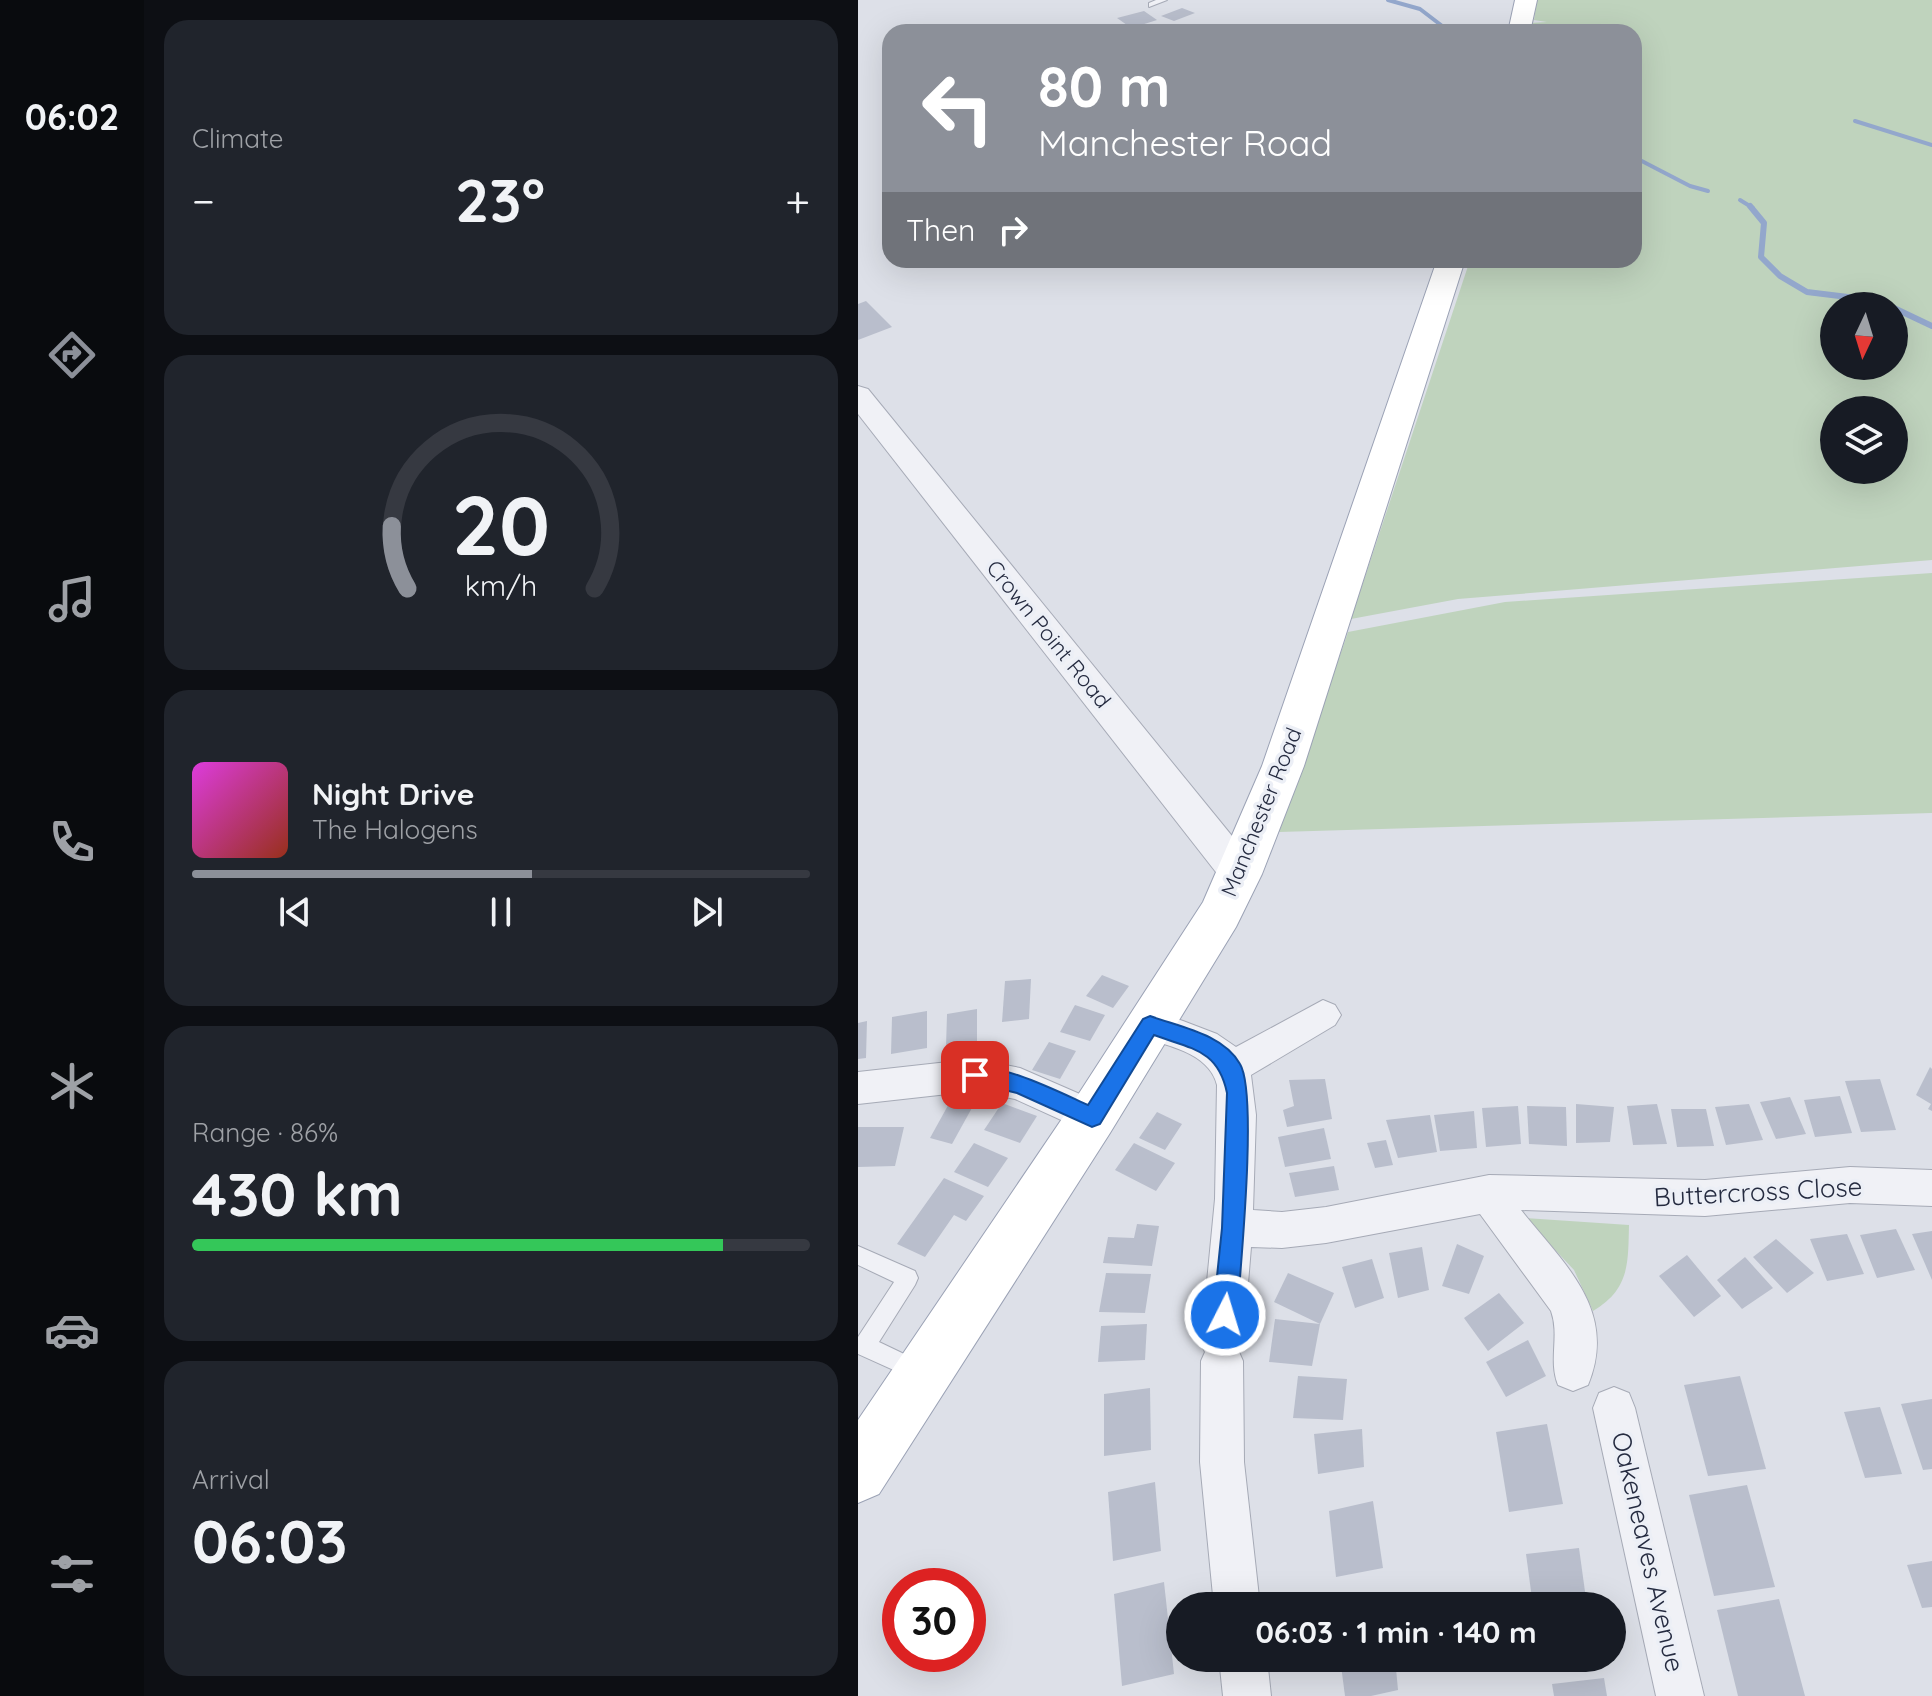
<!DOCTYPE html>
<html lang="en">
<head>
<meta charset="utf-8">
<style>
  body { margin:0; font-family:Quicksand,sans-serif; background:#20242c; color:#f1f3f6; height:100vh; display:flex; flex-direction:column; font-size:30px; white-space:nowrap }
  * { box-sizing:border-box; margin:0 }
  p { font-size:26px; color:#9ea1a6 }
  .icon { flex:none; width:44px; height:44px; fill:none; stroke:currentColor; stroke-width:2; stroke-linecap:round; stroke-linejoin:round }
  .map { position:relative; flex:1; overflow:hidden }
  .sheet { display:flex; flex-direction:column; gap:20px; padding:20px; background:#0d0f14; width:714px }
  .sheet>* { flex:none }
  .hud { position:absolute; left:24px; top:24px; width:760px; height:244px; border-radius:24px; box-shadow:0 8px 32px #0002; background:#8c9099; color:#fff; overflow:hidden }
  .needle { width:52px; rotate:184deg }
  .fabs { position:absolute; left:962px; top:292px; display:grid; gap:16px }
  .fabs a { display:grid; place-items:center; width:88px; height:88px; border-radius:50%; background:#171b24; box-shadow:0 8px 32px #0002; font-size:40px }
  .speed { position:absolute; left:24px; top:1568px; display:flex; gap:16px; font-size:40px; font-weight:700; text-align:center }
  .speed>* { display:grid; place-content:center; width:104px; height:104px; border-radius:50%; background:#171b24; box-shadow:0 8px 32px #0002; line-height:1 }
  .speed .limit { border:12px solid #d22; background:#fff; color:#111 }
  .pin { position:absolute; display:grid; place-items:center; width:68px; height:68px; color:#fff; margin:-34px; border-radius:16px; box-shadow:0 4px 12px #0006 }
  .me { position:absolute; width:88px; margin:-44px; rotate:5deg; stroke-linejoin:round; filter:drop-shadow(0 0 6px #0008) }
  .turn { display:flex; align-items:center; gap:28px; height:168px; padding:0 24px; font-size:36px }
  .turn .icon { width:104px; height:104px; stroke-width:2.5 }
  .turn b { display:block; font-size:56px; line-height:68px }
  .then { display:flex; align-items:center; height:76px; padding:0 24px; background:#0003; gap:16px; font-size:30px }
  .big { font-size:60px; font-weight:800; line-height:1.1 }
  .sheet .widget { flex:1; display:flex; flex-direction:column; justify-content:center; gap:12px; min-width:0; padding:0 28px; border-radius:24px; background:#20242c }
  .sheet .dial { align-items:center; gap:0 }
  .dial svg { height:208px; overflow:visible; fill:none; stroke:#363941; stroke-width:7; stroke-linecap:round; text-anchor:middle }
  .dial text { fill:#f1f3f6; stroke:none }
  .song { display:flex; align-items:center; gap:24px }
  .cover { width:96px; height:96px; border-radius:12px; background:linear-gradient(135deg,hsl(300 70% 55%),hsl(10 70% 35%)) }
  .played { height:8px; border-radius:4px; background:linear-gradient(90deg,#8c9099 55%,#363941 55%) }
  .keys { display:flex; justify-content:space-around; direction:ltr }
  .heat { display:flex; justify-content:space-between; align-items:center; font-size:44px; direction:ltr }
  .charge { height:12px; border-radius:6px; background:linear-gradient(90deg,#34c759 86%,#363941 0) }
  .trip { position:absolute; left:308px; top:1592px; width:460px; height:80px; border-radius:40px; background:#171b24; box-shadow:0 8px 32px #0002; font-weight:800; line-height:80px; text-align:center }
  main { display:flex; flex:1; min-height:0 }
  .dock { display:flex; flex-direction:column; width:144px; justify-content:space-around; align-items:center; background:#090b0e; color:#9ea1a6 }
  .dock .icon { width:56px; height:56px }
  .dock .selected { color:#8c9099 }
  .dock b { font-size:36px; color:#f1f3f6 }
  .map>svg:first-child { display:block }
  .green { fill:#bfd3bd; fill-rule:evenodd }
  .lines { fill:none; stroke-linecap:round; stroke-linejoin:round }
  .stream-far1 { stroke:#93a7cc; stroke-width:4 }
  .stream { stroke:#93a7cc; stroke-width:6 }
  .building { fill:#b9becc }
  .service-casing { stroke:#a6aab6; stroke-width:2 }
  .minor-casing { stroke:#a6aab6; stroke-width:2 }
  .tertiary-casing { stroke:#a6aab6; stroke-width:2 }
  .primary-casing { stroke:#9ba2b5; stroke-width:2 }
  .service { fill:#f0f1f6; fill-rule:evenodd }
  .minor { fill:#f0f1f6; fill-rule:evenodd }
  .tertiary { fill:#f0f1f6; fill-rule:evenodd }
  .primary { fill:#fff; fill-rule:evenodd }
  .route { fill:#1a73e8; stroke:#114b97; stroke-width:2 }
  .labels { text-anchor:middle; stroke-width:7; stroke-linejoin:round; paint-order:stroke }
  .street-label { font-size:22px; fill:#252b40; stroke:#eceff6 }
  .near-street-label { font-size:26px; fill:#252b40; stroke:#eceff6 }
</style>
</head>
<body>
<main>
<nav class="dock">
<b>06:02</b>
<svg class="icon selected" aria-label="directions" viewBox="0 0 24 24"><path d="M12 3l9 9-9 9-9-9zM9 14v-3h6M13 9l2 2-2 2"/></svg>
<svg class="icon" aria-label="music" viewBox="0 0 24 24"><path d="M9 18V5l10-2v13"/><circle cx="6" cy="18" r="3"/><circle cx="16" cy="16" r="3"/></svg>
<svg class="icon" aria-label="phone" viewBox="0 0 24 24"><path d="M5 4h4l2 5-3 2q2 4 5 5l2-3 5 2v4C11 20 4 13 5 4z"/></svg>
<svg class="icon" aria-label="climate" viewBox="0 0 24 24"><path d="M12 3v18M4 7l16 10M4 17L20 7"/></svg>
<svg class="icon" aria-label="car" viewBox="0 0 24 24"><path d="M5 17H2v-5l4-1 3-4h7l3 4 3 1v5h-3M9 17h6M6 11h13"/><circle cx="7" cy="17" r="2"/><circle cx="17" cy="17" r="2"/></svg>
<svg class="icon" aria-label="filters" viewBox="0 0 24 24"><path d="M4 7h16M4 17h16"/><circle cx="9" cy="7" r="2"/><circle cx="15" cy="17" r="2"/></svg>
</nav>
<section class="sheet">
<div class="widget"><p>Climate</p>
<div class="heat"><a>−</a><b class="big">23°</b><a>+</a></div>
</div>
<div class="widget dial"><svg viewBox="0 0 100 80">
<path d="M14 69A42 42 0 1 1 86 69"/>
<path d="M14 69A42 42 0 0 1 8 45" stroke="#8c9099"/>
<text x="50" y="56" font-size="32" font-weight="700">20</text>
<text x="50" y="72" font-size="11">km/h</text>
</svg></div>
<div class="widget">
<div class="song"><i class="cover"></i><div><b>Night Drive</b><p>The Halogens</p></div></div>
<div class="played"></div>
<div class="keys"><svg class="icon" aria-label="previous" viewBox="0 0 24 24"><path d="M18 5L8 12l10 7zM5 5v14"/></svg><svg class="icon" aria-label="pause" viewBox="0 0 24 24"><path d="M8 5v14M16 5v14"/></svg><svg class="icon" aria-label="next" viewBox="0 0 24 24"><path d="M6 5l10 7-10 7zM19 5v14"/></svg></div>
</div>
<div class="widget"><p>Range · 86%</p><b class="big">430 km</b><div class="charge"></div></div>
<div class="widget"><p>Arrival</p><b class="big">06:03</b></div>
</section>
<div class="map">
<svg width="1074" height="1696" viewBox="0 0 1074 1696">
  <rect width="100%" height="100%" fill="#dde0e8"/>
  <g class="green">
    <path d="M679,0H1074V560L600,599L493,619L612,260H776V32H671L672,23L689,22L676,20ZM976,306H1036V366H976ZM976,410H1036V470H976Z"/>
    <path d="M1074,573V813L421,832L490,632L647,602Z"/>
    <path d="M667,1218L771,1225C770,1263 772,1289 735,1311L716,1270Z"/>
  </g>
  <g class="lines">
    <g class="stream-far1">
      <path d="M530,0L562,9L592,32"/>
      <path d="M997,121L1074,145"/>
      <path d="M776,157L832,186L850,191"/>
      <path d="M882,200L895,208"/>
    </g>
    <g class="stream">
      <path d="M892,206L906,223L903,257L922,276L949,292L998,298L1029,306"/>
      <path d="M1036,308L1074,326"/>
    </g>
  </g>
  <g class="building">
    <path d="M324,8L337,13L316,21L303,16Z"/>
    <path d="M286,11L299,20L280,26L269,25L259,18Z"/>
    <path d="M8,301L34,327L0,340V304Z"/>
    <path d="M244,975L271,986L255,1008L228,996Z"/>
    <path d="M173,979L171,1019L144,1022L147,981Z"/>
    <path d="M217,1005L247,1015L232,1041L202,1032Z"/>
    <path d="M119,1009V1042L88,1047L89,1014Z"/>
    <path d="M69,1011V1048L33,1054L34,1017Z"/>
    <path d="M9,1021L8,1058L0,1059V1023Z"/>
    <path d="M191,1042L218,1051L202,1079L174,1070Z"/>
    <path d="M1072,1067L1074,1069V1111L1070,1109L1073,1104L1058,1095Z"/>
    <path d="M467,1079L474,1119L429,1127L425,1110L436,1106L431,1080Z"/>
    <path d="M1022,1079L1038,1130L1003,1132L987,1081Z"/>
    <path d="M982,1096L994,1133L957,1137L946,1100Z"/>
    <path d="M932,1097L948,1134L918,1139L902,1102Z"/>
    <path d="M93,1100L115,1106L94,1144L72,1138Z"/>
    <path d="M144,1103L179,1116L162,1143L126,1130Z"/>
    <path d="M718,1104L756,1107L752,1142L718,1143Z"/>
    <path d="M799,1104L809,1144L775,1145L769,1106Z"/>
    <path d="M891,1104L905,1140L868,1145L857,1107Z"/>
    <path d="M660,1106L663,1144L628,1147L624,1108Z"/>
    <path d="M669,1106L708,1107L709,1146L671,1144Z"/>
    <path d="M813,1109H848L856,1146L819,1147Z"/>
    <path d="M616,1111L619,1148L582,1151L576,1115Z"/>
    <path d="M299,1112L324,1124L307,1150L281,1138Z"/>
    <path d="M572,1115L579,1152L540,1158L528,1120Z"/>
    <path d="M0,1127H46L37,1166L0,1167Z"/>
    <path d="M466,1128L473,1159L427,1167L420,1137Z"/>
    <path d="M528,1140L535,1165L517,1168L509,1143Z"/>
    <path d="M116,1143L150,1158L130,1187L96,1172Z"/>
    <path d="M276,1143L317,1163L298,1191L257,1170Z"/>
    <path d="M476,1166L481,1190L437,1197L431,1173Z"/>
    <path d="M86,1178L126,1196L108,1221L96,1215L67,1257L39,1244Z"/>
    <path d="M279,1224L301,1226L294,1266L245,1263L250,1237L276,1238Z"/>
    <path d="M1038,1229L1057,1270L1019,1278L1002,1235Z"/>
    <path d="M1074,1231V1280L1054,1234Z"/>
    <path d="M989,1234L1006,1274L969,1281L952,1239Z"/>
    <path d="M918,1239L956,1273L929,1293L895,1257Z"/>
    <path d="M599,1244L626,1256L611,1294L584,1286Z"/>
    <path d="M564,1247L571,1290L540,1298L531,1253Z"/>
    <path d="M829,1255L863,1296L836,1317L801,1276Z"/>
    <path d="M887,1257L915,1288L884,1309L859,1280Z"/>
    <path d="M514,1259L526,1298L497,1308L484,1267Z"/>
    <path d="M248,1273L293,1274L287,1313L241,1312Z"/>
    <path d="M430,1273L476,1293L462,1324L416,1302Z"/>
    <path d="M641,1293L666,1323L630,1351L606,1318Z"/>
    <path d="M417,1319L462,1324L454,1366L411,1362Z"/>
    <path d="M289,1324L287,1360L240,1362L243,1326Z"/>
    <path d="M670,1340L688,1376L648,1397L628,1362Z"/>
    <path d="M440,1376L489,1379L485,1420L435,1418Z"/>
    <path d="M882,1376L908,1469L850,1476L826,1385Z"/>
    <path d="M292,1388L293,1450L246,1456V1394Z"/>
    <path d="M1074,1399V1469L1065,1470L1043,1404Z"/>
    <path d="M1022,1407L1044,1474L1007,1478L986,1412Z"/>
    <path d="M689,1424L705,1504L651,1512L638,1432Z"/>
    <path d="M504,1429L506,1467L460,1474L456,1434Z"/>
    <path d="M297,1482L303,1551L255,1561L250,1492Z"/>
    <path d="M889,1485L917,1587L856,1596L831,1495Z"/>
    <path d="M515,1501L525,1568L478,1577L471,1511Z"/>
    <path d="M721,1548L729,1606H675L668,1554Z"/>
    <path d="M1074,1561V1607L1064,1608L1049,1565Z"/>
    <path d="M306,1582L316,1674L264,1686L256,1594Z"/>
    <path d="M921,1599L947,1696H880L859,1610Z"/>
    <path d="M482,1658H537L540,1690L513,1696H487Z"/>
    <path d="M746,1678L749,1696H696L694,1684Z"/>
  </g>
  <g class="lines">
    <defs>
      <g id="service">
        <path d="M298,0H309L291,7V3Z"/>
        <path d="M0,1246L57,1271L60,1278L57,1285L21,1342L67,1364L70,1371L67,1378L60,1381L0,1354V1337L36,1282L0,1265Z"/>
      </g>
      <g id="minor">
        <path d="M465,1000L477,1005L483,1015L477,1025L393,1075L398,1115L395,1210L424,1212L468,1207L631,1175L847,1180L992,1167L1074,1170V1206L992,1203L847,1216L663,1210C705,1263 761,1310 730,1385L715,1391L700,1385C690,1360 702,1336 693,1311L622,1214L468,1243L424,1248L393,1247L385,1344L381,1352L385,1361L386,1462L402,1606H356L342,1462L343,1361L347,1352L343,1344L357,1199L359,1085C351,1052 307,1045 279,1036L274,1025L279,1014L292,1010L325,1021L359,1034L378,1047Z"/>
        <path d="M117,1059L162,1068L247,1105L253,1117L247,1129L234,1134L157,1099L117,1091L0,1104V1072Z"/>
        <path d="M756,1387L771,1393L777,1408L846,1696H798L735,1408L741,1393Z"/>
        <path d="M361,1658H409L413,1696H365Z"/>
      </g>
      <path id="tertiary" d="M0,386L10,389L396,863L402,874L396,885L382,890L368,885L0,414Z"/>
      <g id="primary">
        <path d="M657,0H679L672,32H650Z"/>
        <path d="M579,260H607L446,766L404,874L378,927L252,1133L21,1494L0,1503V1420L216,1101L345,902L404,766Z"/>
      </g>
    </defs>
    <use href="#service" class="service-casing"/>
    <use href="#minor" class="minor-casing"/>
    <use href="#tertiary" class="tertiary-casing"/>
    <use href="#primary" class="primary-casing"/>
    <use href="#service" class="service"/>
    <use href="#minor" class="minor"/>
    <use href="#tertiary" class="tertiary"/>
    <use href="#primary" class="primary"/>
  </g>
  <path class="route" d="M292,1016C322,1027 365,1034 382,1064C400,1094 382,1272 379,1315L375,1323L367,1326L359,1323L355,1315L364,1228L369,1093C360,1049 333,1049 296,1035L242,1124L234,1127L159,1093L109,1081L106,1075L109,1069C137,1059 203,1093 230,1105L285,1019Z"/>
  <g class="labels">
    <g class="street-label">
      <text transform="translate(191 634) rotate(51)" y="8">Crown Point Road</text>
      <text transform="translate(403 812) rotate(-68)" y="8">Manchester Road</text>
    </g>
    <g class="near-street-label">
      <text transform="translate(900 1192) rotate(-3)" y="9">Buttercross Close</text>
      <text transform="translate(790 1552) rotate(77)" y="9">Oakeneaves Avenue</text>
    </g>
  </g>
</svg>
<div class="fabs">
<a><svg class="needle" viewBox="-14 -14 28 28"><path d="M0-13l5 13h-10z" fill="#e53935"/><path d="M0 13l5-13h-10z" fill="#9ea1a6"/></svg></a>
<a><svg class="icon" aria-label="layers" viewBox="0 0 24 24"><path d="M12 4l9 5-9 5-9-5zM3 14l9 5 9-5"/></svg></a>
</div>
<div class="speed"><div class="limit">30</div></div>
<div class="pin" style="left:117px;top:1075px;background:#d93025"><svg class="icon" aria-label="arrive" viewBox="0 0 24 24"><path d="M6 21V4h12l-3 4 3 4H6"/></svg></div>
<svg class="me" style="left:367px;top:1315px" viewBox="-20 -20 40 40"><circle r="17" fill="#1a73e8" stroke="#fff" stroke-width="3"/><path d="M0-11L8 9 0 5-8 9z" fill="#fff"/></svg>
<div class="trip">06:03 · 1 min · 140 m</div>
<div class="hud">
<div class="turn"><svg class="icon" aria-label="left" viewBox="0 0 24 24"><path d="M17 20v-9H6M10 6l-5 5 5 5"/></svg><div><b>80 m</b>Manchester Road</div></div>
<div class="then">Then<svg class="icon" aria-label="right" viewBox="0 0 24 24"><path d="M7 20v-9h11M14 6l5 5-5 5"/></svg></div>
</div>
</div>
</main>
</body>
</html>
